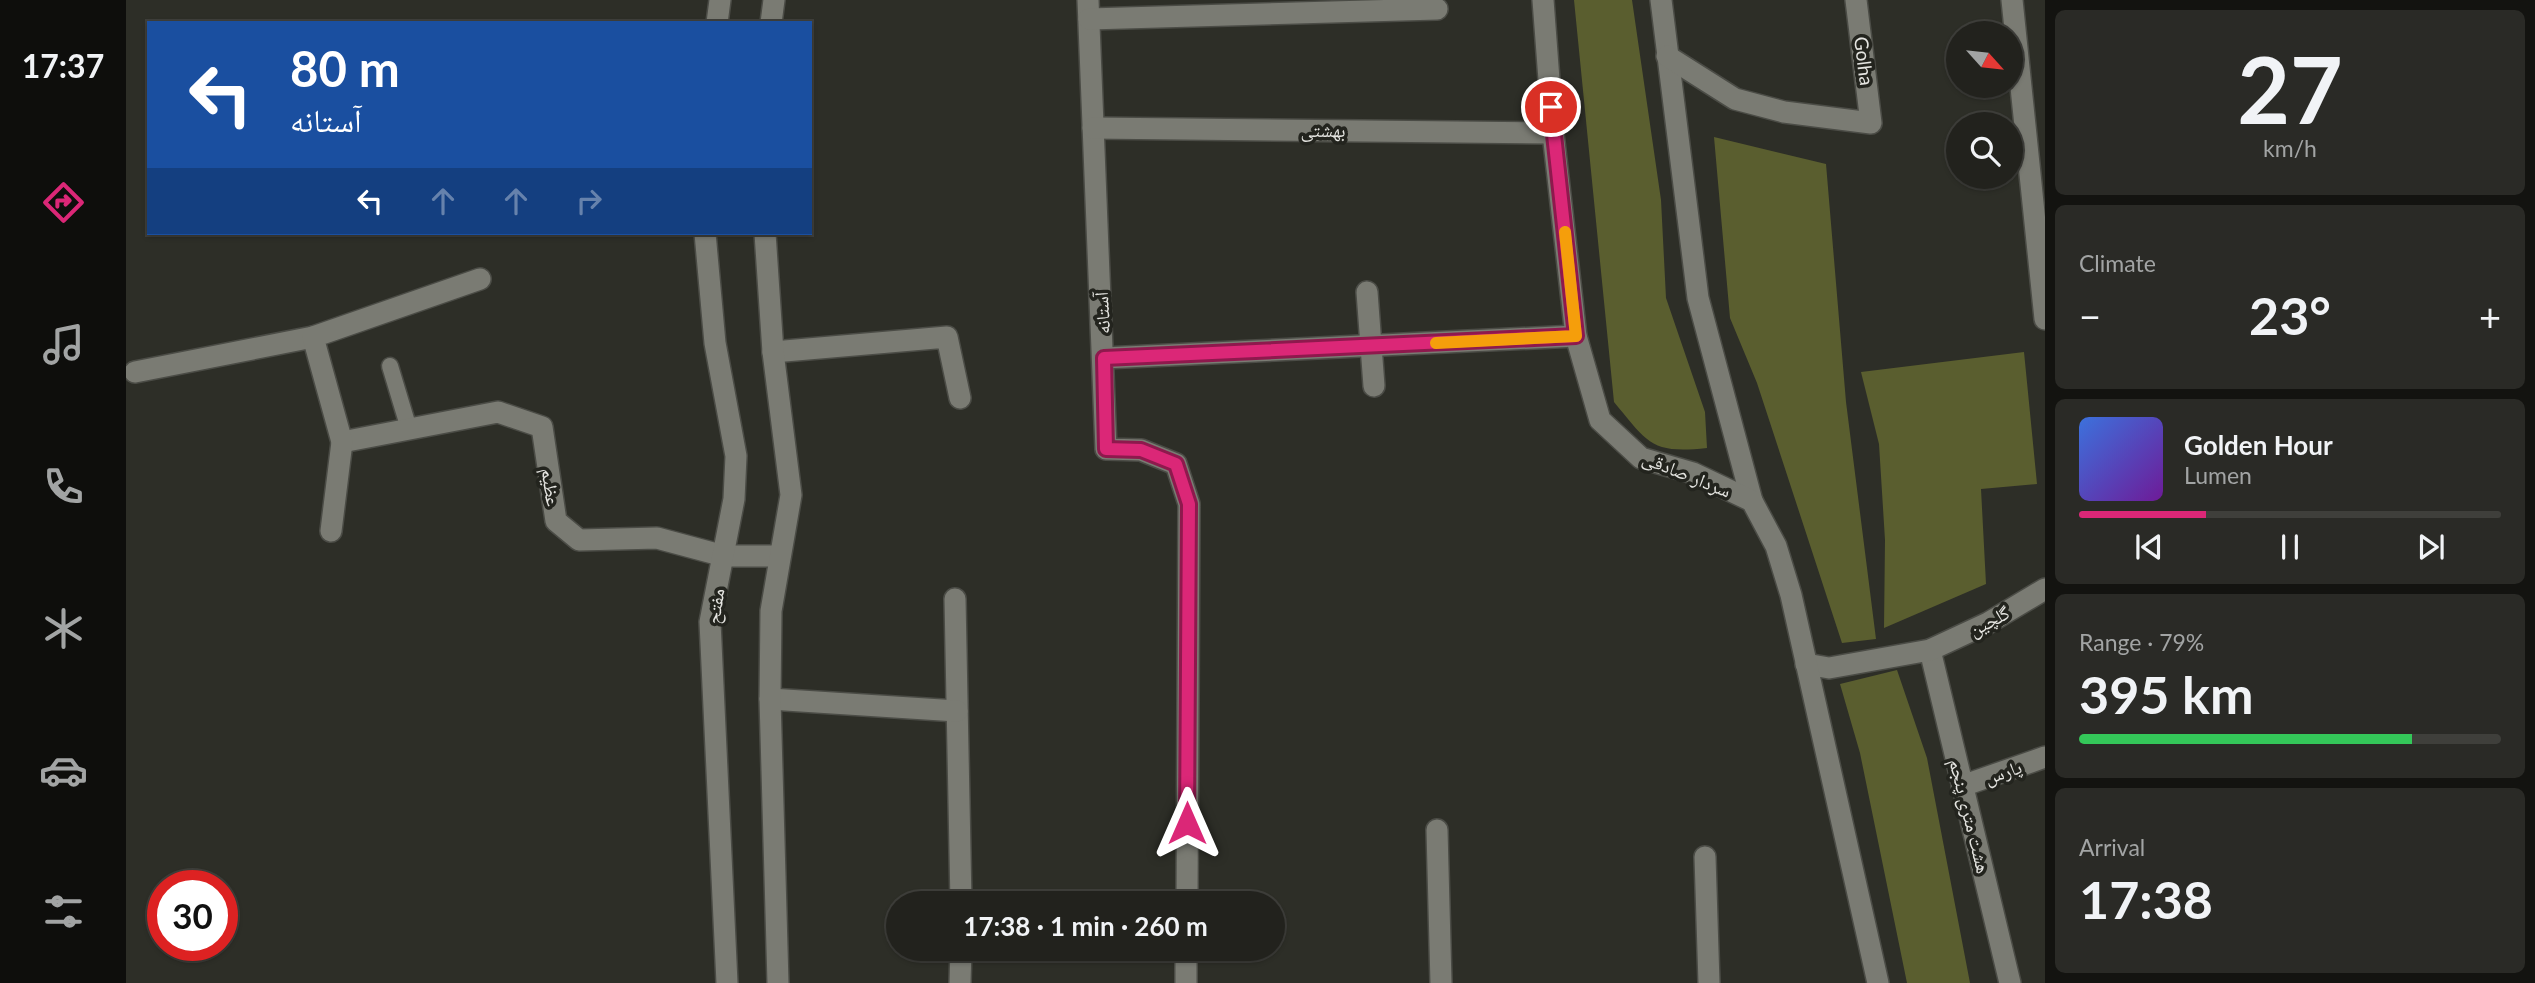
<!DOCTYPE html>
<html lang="en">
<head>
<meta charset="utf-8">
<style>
  body { margin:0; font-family:Lato,"Noto Naskh Arabic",sans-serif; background:#2a2a26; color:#f1f3f6; height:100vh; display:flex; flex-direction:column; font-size:26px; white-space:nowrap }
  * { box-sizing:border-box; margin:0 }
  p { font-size:23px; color:#a2a4a4 }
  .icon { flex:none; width:38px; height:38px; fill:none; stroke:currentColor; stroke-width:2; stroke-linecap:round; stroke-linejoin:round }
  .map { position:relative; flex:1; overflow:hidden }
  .sheet { display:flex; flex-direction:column; gap:10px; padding:10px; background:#131310; width:490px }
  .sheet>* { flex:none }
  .banner { position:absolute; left:21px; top:21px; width:665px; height:214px; border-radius:0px; box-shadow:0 2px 5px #0004,0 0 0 2px #3f3f3b; background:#1a4fa0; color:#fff; overflow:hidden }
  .needle { width:46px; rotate:117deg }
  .fabs { position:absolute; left:1820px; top:21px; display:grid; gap:14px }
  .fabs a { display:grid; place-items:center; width:77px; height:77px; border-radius:50%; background:#22221d; box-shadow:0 2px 5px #0004,0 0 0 2px #3f3f3b; font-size:35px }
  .speed { position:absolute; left:21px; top:870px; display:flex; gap:14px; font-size:35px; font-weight:700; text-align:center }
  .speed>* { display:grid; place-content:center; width:91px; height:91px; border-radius:50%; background:#22221d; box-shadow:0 2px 5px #0004,0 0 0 2px #3f3f3b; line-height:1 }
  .speed .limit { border:10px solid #d22; background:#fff; color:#111 }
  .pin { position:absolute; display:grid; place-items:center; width:60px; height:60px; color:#fff; margin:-30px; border:4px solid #fff; border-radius:50%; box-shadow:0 2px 7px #0007 }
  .me { position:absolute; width:77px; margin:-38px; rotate:0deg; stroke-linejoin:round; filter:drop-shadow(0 0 5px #0008) }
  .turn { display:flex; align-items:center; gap:24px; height:147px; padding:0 28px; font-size:32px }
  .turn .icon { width:91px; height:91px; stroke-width:2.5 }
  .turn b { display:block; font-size:49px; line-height:60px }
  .lanes { display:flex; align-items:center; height:66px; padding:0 28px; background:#0003; justify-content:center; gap:35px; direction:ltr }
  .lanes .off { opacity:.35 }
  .big { font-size:52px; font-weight:700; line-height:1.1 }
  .sheet .widget { flex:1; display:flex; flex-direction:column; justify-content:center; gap:10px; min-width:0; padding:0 24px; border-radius:10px; background:#2a2a26 }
  .sheet .dial { align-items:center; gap:0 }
  .dial b { font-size:91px; line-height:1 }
  .song { display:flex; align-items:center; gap:21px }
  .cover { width:84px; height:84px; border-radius:10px; background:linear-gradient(135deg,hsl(220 70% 55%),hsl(280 70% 35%)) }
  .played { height:7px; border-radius:4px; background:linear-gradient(90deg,#db2777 30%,#3f3f3b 30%) }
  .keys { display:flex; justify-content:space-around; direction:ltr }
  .heat { display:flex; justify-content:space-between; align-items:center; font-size:38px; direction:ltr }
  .charge { height:10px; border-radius:5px; background:linear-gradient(90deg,#34c759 79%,#3f3f3b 0) }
  .trip { position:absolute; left:760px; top:891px; width:399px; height:70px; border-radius:35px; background:#22221d; box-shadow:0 2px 5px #0004,0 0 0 2px #3f3f3b; font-weight:700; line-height:70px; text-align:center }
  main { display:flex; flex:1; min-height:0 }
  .menu { display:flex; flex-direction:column; width:126px; justify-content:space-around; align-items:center; background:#0e0e0c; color:#a2a4a4 }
  .menu .icon { width:49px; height:49px }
  .menu .on { color:#db2777 }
  .menu b { font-size:32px; color:#f1f3f6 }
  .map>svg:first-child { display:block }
  .forest { fill:#5a5e2f }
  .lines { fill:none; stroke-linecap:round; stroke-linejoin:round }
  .lane-casing { stroke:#4b4c46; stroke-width:19 }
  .street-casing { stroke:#4b4c46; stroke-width:24 }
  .secondary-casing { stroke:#4b4c46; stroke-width:24 }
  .lane { stroke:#7a7b73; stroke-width:16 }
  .street { stroke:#7a7b73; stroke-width:21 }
  .secondary { stroke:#7a7b73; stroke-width:21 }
  .route-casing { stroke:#8e194d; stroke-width:18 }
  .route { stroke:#db2777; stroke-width:12 }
  .slow { stroke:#f59e0b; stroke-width:12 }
  .labels { text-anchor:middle; stroke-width:7; stroke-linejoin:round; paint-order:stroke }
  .street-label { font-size:19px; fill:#e5e5e1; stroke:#23241e }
</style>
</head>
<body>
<main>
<nav class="menu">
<b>17:37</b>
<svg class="icon on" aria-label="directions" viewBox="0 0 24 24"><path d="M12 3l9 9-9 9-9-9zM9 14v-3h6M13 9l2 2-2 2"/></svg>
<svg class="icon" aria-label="music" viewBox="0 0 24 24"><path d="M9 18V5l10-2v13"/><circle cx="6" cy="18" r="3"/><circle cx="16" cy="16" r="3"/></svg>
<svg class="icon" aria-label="phone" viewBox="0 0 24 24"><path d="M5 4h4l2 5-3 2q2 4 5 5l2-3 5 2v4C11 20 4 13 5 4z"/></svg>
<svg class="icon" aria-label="climate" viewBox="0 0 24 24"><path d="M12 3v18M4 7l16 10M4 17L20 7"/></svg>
<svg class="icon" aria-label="car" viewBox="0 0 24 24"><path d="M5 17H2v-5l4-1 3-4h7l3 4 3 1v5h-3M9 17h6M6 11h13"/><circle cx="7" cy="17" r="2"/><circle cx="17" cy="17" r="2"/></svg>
<svg class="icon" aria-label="filters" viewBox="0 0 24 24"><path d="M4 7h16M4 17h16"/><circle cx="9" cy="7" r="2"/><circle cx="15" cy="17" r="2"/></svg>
</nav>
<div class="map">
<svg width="1919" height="983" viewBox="0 0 1919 983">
  <rect width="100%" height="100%" fill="#2d2e27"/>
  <g class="forest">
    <path d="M1448,0H1506L1535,200L1540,298L1579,412L1581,448C1525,454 1522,443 1488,402Z"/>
    <path d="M1588,137L1700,164L1720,402L1750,639L1716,643L1631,383L1604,318Z"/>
    <path d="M1898,352L1911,484L1855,489L1860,584L1758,628L1759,540L1753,444L1735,372Z"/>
    <path d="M1771,670L1801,758L1844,983H1781L1734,753L1714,684Z"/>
  </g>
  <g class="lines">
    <defs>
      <path id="lane" d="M264,366L283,429"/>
      <g id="street">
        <path d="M962,0L980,449L1015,450L1050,464L1063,504L1061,903"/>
        <path d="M1535,0L1572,298L1626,501"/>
        <path d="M1886,0L1919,319"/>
        <path d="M963,19L1311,9"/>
        <path d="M1541,56L1609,99L1658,112L1745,123L1730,0"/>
        <path d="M967,128L1427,133"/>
        <path d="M1241,292L1248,386"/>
        <path d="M647,352L821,337L834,398"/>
        <path d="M978,358L1450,336"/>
        <path d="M9,372L187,337"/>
        <path d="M216,442L372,412L416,427L430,521L453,540L531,538L598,556H654"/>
        <path d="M205,531L216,442L187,337L354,279"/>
        <path d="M829,599L835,903"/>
        <path d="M1804,650L1884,983"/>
        <path d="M1680,664L1703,668L1804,650L1862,623L1919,589"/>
        <path d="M644,699L831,711"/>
        <path d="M1836,786L1919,757"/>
        <path d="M1311,830L1315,983"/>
        <path d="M1579,857L1583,983"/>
        <path d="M834,983L835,948"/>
        <path d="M1060,983V948"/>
      </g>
      <g id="secondary">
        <path d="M1417,0L1427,133L1450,336L1474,420L1515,458L1567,473L1626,501L1650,546L1665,595L1752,983"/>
        <path d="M591,23L594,0"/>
        <path d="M645,23L648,0"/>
        <path d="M579,233L589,343L610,456L608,499L584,622L601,983"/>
        <path d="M639,233L647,352L665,495L645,611L644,699L652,983"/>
      </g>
    </defs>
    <use href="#lane" class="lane-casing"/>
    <use href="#street" class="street-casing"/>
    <use href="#secondary" class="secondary-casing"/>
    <use href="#lane" class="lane"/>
    <use href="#street" class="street"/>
    <use href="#secondary" class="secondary"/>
  </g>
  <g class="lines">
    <defs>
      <path id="route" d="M1061,823L1063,504L1050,464L1015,450L980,449L978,358L1450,336L1425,107"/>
    </defs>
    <use href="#route" class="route-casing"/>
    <use href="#route" class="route"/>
    <path class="slow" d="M1310,343L1450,336L1439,232"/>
  </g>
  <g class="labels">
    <g class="street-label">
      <text transform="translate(1738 61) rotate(83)" y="7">Golha</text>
      <text x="1197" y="137">بهشتی</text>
      <text transform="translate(976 313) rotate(-93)" y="7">آستانه</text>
      <text transform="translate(1561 474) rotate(22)" y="7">سردار صادقی</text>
      <text transform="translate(425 487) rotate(82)" y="7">عظیم</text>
      <text transform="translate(589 606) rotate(-81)" y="7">مفتح</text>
      <text transform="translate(1863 621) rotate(-28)" y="7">گلچین</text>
      <text transform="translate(1877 772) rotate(-19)" y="7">پارس</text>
      <text transform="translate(1844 816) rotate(76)" y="7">هشت متری پنجم</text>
    </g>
  </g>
</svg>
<div class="fabs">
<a><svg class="needle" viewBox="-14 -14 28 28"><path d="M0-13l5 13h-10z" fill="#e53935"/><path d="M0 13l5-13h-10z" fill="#a2a4a4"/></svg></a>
<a><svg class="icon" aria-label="search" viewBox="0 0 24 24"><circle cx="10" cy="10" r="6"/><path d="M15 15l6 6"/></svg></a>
</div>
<div class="speed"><div class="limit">30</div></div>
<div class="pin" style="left:1425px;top:107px;background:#d93025"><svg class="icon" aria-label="arrive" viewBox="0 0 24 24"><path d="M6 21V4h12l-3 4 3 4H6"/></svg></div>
<svg class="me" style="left:1061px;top:823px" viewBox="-20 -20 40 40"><path d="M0-17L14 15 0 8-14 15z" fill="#db2777" stroke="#fff" stroke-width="4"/></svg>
<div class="trip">17:38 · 1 min · 260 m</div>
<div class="banner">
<div class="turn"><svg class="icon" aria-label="left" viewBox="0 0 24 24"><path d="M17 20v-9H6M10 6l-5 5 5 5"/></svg><div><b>80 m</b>آستانه</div></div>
<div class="lanes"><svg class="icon" aria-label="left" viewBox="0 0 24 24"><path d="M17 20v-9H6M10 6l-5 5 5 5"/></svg><svg class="icon off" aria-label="ahead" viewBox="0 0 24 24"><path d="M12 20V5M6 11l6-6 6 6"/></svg><svg class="icon off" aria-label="ahead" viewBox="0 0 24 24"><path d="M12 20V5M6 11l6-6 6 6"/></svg><svg class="icon off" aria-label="right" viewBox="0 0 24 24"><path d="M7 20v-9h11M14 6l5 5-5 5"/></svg></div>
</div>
</div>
<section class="sheet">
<div class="widget dial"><b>27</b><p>km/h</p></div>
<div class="widget"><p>Climate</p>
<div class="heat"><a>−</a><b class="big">23°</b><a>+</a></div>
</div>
<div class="widget">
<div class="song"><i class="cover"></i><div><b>Golden Hour</b><p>Lumen</p></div></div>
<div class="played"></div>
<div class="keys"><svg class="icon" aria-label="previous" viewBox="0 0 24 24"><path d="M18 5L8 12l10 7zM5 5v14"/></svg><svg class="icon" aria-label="pause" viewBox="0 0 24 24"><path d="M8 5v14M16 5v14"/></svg><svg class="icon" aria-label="next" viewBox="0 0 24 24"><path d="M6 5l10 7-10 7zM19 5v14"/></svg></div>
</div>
<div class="widget"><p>Range · 79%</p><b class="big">395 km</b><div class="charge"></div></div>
<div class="widget"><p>Arrival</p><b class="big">17:38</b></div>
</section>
</main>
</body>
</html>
